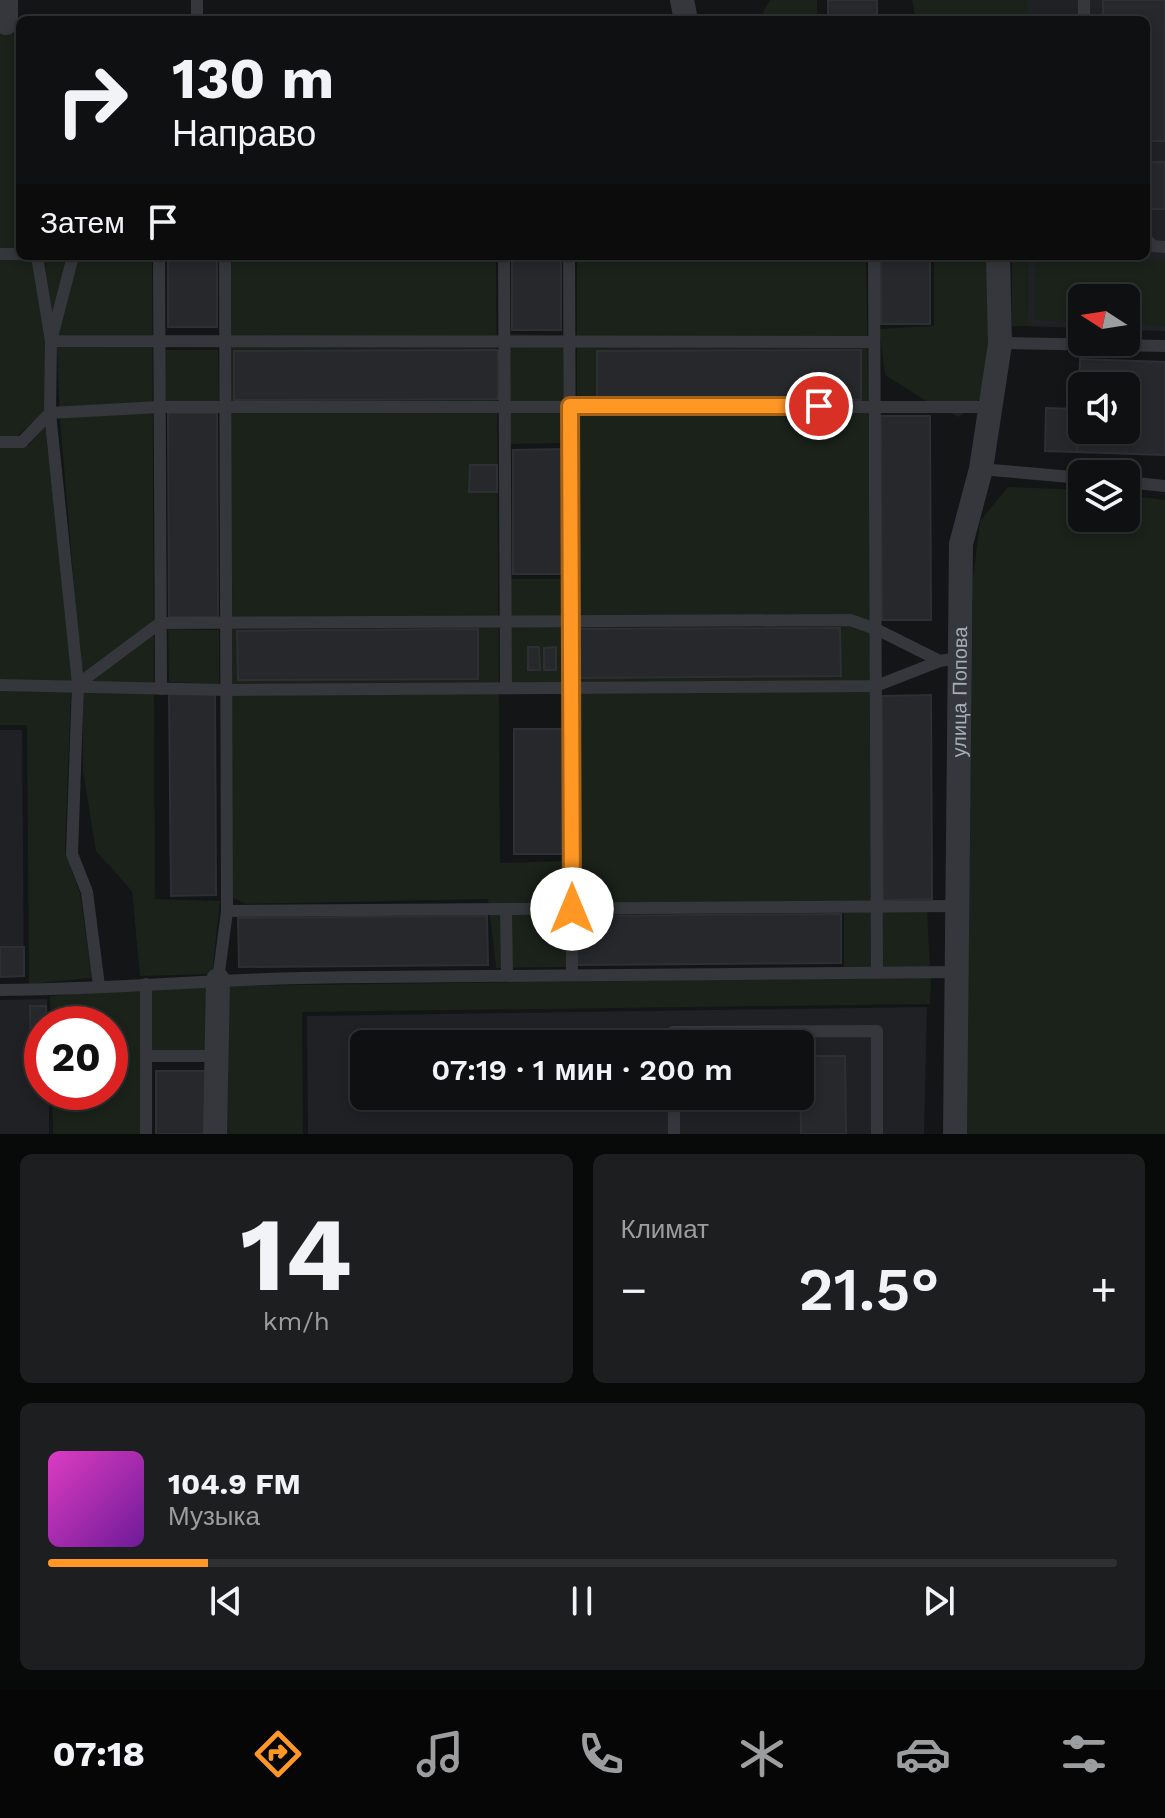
<!DOCTYPE html>
<html lang="ru">
<head>
<meta charset="utf-8">
<style>
  body { margin:0; font-family:"Work Sans",sans-serif; background:#1d1e1f; color:#f1f3f6; height:100vh; display:flex; flex-direction:column; font-size:30px; white-space:nowrap }
  * { box-sizing:border-box; margin:0 }
  p { font-size:26px; color:#9b9d9f }
  .icon { flex:none; width:44px; height:44px; fill:none; stroke:currentColor; stroke-width:2; stroke-linecap:round; stroke-linejoin:round }
  .map { position:relative; height:1134px; overflow:hidden }
  .details { display:flex; flex-direction:column; gap:20px; padding:20px; background:#080909; flex:1 }
  .details>* { flex:none }
  .top-card { position:absolute; left:16px; top:16px; width:1134px; height:244px; border-radius:12px; box-shadow:0 4px 12px #0003,0 0 0 2px #2f3031; background:#0f1011; color:#f1f3f6; overflow:hidden }
  .needle { width:52px; rotate:282deg }
  .buttons { position:absolute; left:1068px; top:284px; display:grid; gap:16px }
  .buttons a { display:grid; place-items:center; width:72px; height:72px; border-radius:12px; background:#0f1011; box-shadow:0 4px 12px #0003,0 0 0 2px #2f3031; font-size:40px }
  .speed { position:absolute; left:24px; top:1006px; display:flex; gap:16px; font-size:40px; font-weight:700; text-align:center }
  .speed>* { display:grid; place-content:center; width:104px; height:104px; border-radius:50%; background:#0f1011; box-shadow:0 4px 12px #0003,0 0 0 2px #2f3031; line-height:1 }
  .speed .limit { border:12px solid #d22; background:#fff; color:#111 }
  .pin { position:absolute; display:grid; place-items:center; width:68px; height:68px; color:#fff; margin:-34px; border:4px solid #fff; border-radius:50%; box-shadow:0 2px 8px #0007 }
  .me { position:absolute; width:88px; margin:-44px; rotate:0deg; stroke-linejoin:round; filter:drop-shadow(0 0 6px #0008) }
  .turn { display:flex; align-items:center; gap:28px; height:168px; padding:0 24px; font-size:36px }
  .turn .icon { width:104px; height:104px; stroke-width:2.5 }
  .turn b { display:block; font-size:56px; line-height:68px }
  .then { display:flex; align-items:center; height:76px; padding:0 24px; background:#0003; gap:16px; font-size:30px }
  .big { font-size:60px; font-weight:600; line-height:1.1 }
  .details .tile { flex:1; display:flex; flex-direction:column; justify-content:center; gap:12px; min-width:0; padding:0 28px; border-radius:12px; background:#1d1e1f }
  .details .dial { align-items:center; gap:0 }
  .dial b { font-size:104px; line-height:1 }
  .song { display:flex; align-items:center; gap:24px }
  .cover { width:96px; height:96px; border-radius:12px; background:linear-gradient(135deg,hsl(310 70% 55%),hsl(280 70% 35%)) }
  .played { height:8px; border-radius:4px; background:linear-gradient(90deg,#ff9724 15%,#2f3031 15%) }
  .keys { display:flex; justify-content:space-around; direction:ltr }
  .heat { display:flex; justify-content:space-between; align-items:center; font-size:44px; direction:ltr }
  .details .tiles { flex:1; display:grid; gap:20px; grid-template-columns:1fr 1fr }
  .tile:last-child { grid-column:span 2 }
  .trip { position:absolute; left:350px; top:1030px; width:464px; height:80px; border-radius:12px; background:#0f1011; box-shadow:0 4px 12px #0003,0 0 0 2px #2f3031; font-weight:600; line-height:80px; text-align:center }
  .tabs { display:flex; height:128px; justify-content:space-around; align-items:center; background:#060607; color:#9b9d9f }
  .tabs .icon { width:56px; height:56px }
  .tabs .on { color:#ff9724 }
  .tabs b { font-size:36px; color:#f1f3f6 }
  .map>svg:first-child { display:block }
  .built { fill:#202124; fill-rule:evenodd }
  .green { fill:#1a221a }
  .building { fill:#27282b; stroke:#2e2f33; stroke-width:2; fill-rule:evenodd }
  .lines { fill:none; stroke-linecap:round; stroke-linejoin:round }
  .service { stroke:#35373c; stroke-width:12 }
  .minor { stroke:#35373c; stroke-width:24 }
  .route-casing { stroke:#a66217; stroke-width:20 }
  .route { stroke:#ff9724; stroke-width:14 }
  .labels { text-anchor:middle; stroke-width:8; stroke-linejoin:round; paint-order:stroke }
  .street-label { font-size:20px; fill:#a5adb8; stroke:#0f1012 }
</style>
</head>
<body>
<div class="map">
<svg width="1165" height="1134" viewBox="0 0 1165 1134">
  <rect width="100%" height="100%" fill="#141517"/>
  <g class="built">
    <path d="M1027,0H1165V331L1126,330V298H1082V328L1027,326L1028,256H1146V20H1027Z"/>
    <path d="M0,730H22L24,976L0,977Z"/>
    <path d="M47,999V1024H42V1092H49V1134H0V1000Z"/>
    <path d="M927,1007L924,1134H308L307,1016ZM364,1044H800V1096H364Z"/>
  </g>
  <g class="green">
    <path d="M770,0H817V20H764L760,18Z"/>
    <path d="M912,0H1027V20L974,17L967,20H916Z"/>
    <path d="M0,28H20V256H33L46,342V411L16,437H0Z"/>
    <path d="M44,256H152L155,899L220,901L212,974L140,976L132,891L96,851L83,771V691L60,420L57,349Z"/>
    <path d="M231,256H496L500,863L566,861V967L496,968L488,899L246,904L233,898Z"/>
    <path d="M577,256H866L875,911L927,909L930,970L844,969V912H576Z"/>
    <path d="M934,256H994L986,393L959,417L928,402L885,375L879,329L934,326Z"/>
    <path d="M1012,256H1028L1027,326H1012Z"/>
    <path d="M1035,256H1126L1131,259L1165,261V326L1126,324V298H1082V322L1035,320Z"/>
    <path d="M509,334L566,335L564,443L509,444Z"/>
    <path d="M165,350H218L219,402L165,401Z"/>
    <path d="M45,426L74,681H0V445H29Z"/>
    <path d="M1008,487L1082,490V518H1126V495L1165,500V1134H966L973,578L980,521Z"/>
    <path d="M511,579H564L565,682L512,683Z"/>
    <path d="M168,629L219,630V684L169,682Z"/>
    <path d="M0,690H71L65,852L80,893L92,978L29,984L27,725H0Z"/>
    <path d="M931,977L930,1004L302,1012L303,1134H220L221,986Z"/>
    <path d="M213,985L211,1052H150L149,986Z"/>
    <path d="M140,989V1134H53L52,1092H110V1024H51L50,996Z"/>
  </g>
  <g class="building">
    <path d="M828,0H877V18L828,17Z"/>
    <path d="M1103,0H1165V141H1146V20H1103Z"/>
    <rect x="1146" y="162" width="19" height="47"/>
    <rect x="168" y="256" width="49" height="71"/>
    <rect x="512" y="256" width="49" height="74"/>
    <rect x="881" y="256" width="49" height="68"/>
    <path d="M498,350V399L234,400V351Z"/>
    <path d="M861,350V400H597V351Z"/>
    <path d="M1080,359L1165,362V455L1077,452ZM1082,386H1126V430H1082Z"/>
    <path d="M1046,408L1078,409L1077,452L1045,451Z"/>
    <path d="M168,413H217L218,617H169Z"/>
    <path d="M881,416H930L931,620H882Z"/>
    <path d="M562,449L563,574H513V450Z"/>
    <path d="M470,465H497V492H469Z"/>
    <path d="M840,628L841,676L577,678V629Z"/>
    <path d="M478,629V679L238,680L237,631Z"/>
    <path d="M528,647H539L540,670H528Z"/>
    <path d="M556,647V670H544V648Z"/>
    <path d="M215,691L216,895L171,896L169,692Z"/>
    <path d="M931,695L932,899L883,900L882,696Z"/>
    <path d="M514,729H563L564,854H514Z"/>
    <path d="M841,914V963L577,965V916Z"/>
    <path d="M487,916L488,965L239,967L238,918Z"/>
    <path d="M0,947H24V976L0,977Z"/>
    <path d="M30,1006H46L47,1024H42V1058L31,1059Z"/>
    <path d="M800,1056H845L846,1134H801Z"/>
    <rect x="156" y="1071" width="49" height="63"/>
  </g>
  <g class="lines">
    <g class="service">
      <path d="M197,0V20"/>
      <path d="M1084,20V0"/>
      <path d="M1146,239L1153,246L1165,247"/>
      <path d="M0,254H20"/>
      <path d="M37,256L51,341L50,413L78,684L72,854L87,892L99,986"/>
      <path d="M73,256L51,341L874,342"/>
      <path d="M159,256L161,689"/>
      <path d="M504,256L506,688"/>
      <path d="M569,256L572,974"/>
      <path d="M874,256L877,973"/>
      <path d="M1009,343L1165,346"/>
      <path d="M0,442H22L50,413L160,407H991"/>
      <path d="M981,469L1082,478"/>
      <path d="M1126,482L1165,486"/>
      <path d="M78,684L160,623L850,620L876,629L940,661"/>
      <path d="M0,685L226,690L876,686L940,661L958,658"/>
      <path d="M506,909L507,974"/>
      <path d="M227,911L958,906"/>
      <path d="M218,980L227,911L225,256"/>
      <path d="M146,984V1134"/>
      <path d="M0,990C101,990 202,980 303,978C521,974 739,974 958,972"/>
      <path d="M673,1044V1032L877,1031V1134"/>
      <path d="M146,1056H215"/>
      <path d="M674,1096V1134"/>
    </g>
    <g class="minor">
      <path d="M682,0L686,20"/>
      <path d="M6,23V0"/>
      <path d="M215,1134L218,980"/>
      <path id="s1" d="M955,1134L961,544L981,469L1000,344L998,256"/>
    </g>
  </g>
  <g class="lines">
    <defs>
      <path id="route" d="M572,909L570,406H819"/>
    </defs>
    <use href="#route" class="route-casing"/>
    <use href="#route" class="route"/>
  </g>
  <g class="labels">
    <g class="street-label">
      <text dy="7" stroke="none"><textPath href="#s1" startOffset="442">улица Попова</textPath></text>
    </g>
  </g>
</svg>
<div class="buttons">
<a><svg class="needle" viewBox="-14 -14 28 28"><path d="M0-13l5 13h-10z" fill="#e53935"/><path d="M0 13l5-13h-10z" fill="#9b9d9f"/></svg></a>
<a><svg class="icon" aria-label="sound" viewBox="0 0 24 24"><path d="M4 9h4l5-4v14l-5-4H4zM17 9q2 3 0 6"/></svg></a>
<a><svg class="icon" aria-label="layers" viewBox="0 0 24 24"><path d="M12 4l9 5-9 5-9-5zM3 14l9 5 9-5"/></svg></a>
</div>
<div class="speed"><div class="limit">20</div></div>
<div class="pin" style="left:819px;top:406px;background:#d93025"><svg class="icon" aria-label="arrive" viewBox="0 0 24 24"><path d="M6 21V4h12l-3 4 3 4H6"/></svg></div>
<svg class="me" style="left:572px;top:909px" viewBox="-20 -20 40 40"><circle r="19" fill="#fff"/><path d="M0-13L10 11 0 6-10 11z" fill="#ff9724"/></svg>
<div class="trip">07:19 · 1 мин · 200 m</div>
<div class="top-card">
<div class="turn"><svg class="icon" aria-label="right" viewBox="0 0 24 24"><path d="M7 20v-9h11M14 6l5 5-5 5"/></svg><div><b>130 m</b>Направо</div></div>
<div class="then">Затем<svg class="icon" aria-label="arrive" viewBox="0 0 24 24"><path d="M6 21V4h12l-3 4 3 4H6"/></svg></div>
</div>
</div>
<section class="details">
<div class="tiles">
<div class="tile dial"><b>14</b><p>km/h</p></div>
<div class="tile"><p>Климат</p>
<div class="heat"><a>−</a><b class="big">21.5°</b><a>+</a></div>
</div>
<div class="tile">
<div class="song"><i class="cover"></i><div><b>104.9 FM</b><p>Музыка</p></div></div>
<div class="played"></div>
<div class="keys"><svg class="icon" aria-label="previous" viewBox="0 0 24 24"><path d="M18 5L8 12l10 7zM5 5v14"/></svg><svg class="icon" aria-label="pause" viewBox="0 0 24 24"><path d="M8 5v14M16 5v14"/></svg><svg class="icon" aria-label="next" viewBox="0 0 24 24"><path d="M6 5l10 7-10 7zM19 5v14"/></svg></div>
</div>
</div>
</section>
<nav class="tabs">
<b>07:18</b>
<svg class="icon on" aria-label="directions" viewBox="0 0 24 24"><path d="M12 3l9 9-9 9-9-9zM9 14v-3h6M13 9l2 2-2 2"/></svg>
<svg class="icon" aria-label="music" viewBox="0 0 24 24"><path d="M9 18V5l10-2v13"/><circle cx="6" cy="18" r="3"/><circle cx="16" cy="16" r="3"/></svg>
<svg class="icon" aria-label="phone" viewBox="0 0 24 24"><path d="M5 4h4l2 5-3 2q2 4 5 5l2-3 5 2v4C11 20 4 13 5 4z"/></svg>
<svg class="icon" aria-label="climate" viewBox="0 0 24 24"><path d="M12 3v18M4 7l16 10M4 17L20 7"/></svg>
<svg class="icon" aria-label="car" viewBox="0 0 24 24"><path d="M5 17H2v-5l4-1 3-4h7l3 4 3 1v5h-3M9 17h6M6 11h13"/><circle cx="7" cy="17" r="2"/><circle cx="17" cy="17" r="2"/></svg>
<svg class="icon" aria-label="filters" viewBox="0 0 24 24"><path d="M4 7h16M4 17h16"/><circle cx="9" cy="7" r="2"/><circle cx="15" cy="17" r="2"/></svg>
</nav>
</body>
</html>
